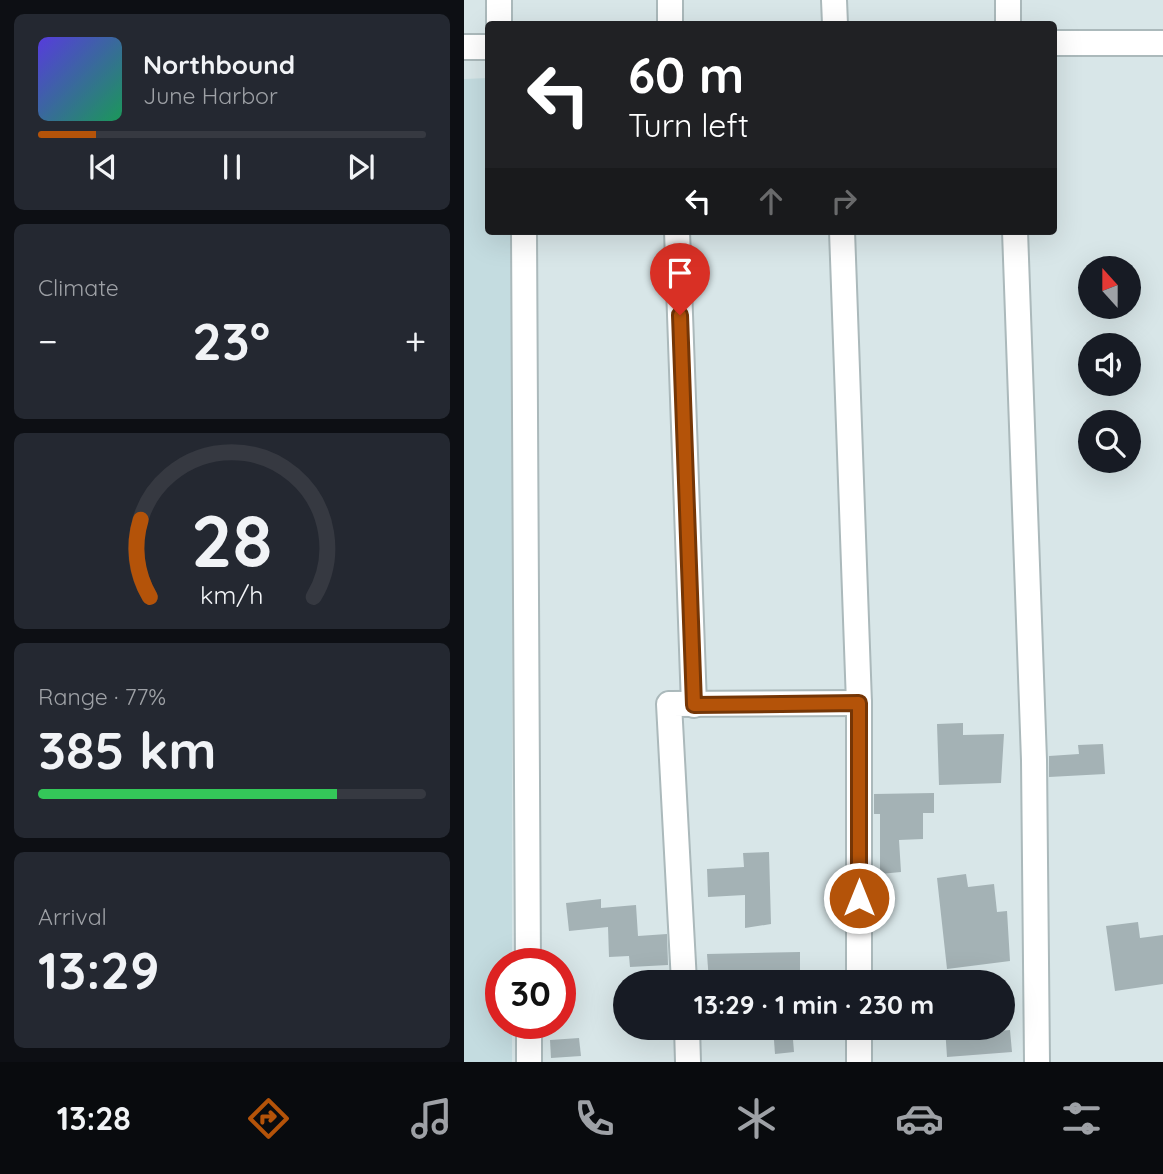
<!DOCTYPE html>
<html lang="en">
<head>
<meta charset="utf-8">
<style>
  body { margin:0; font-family:Quicksand,sans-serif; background:#242831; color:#f1f3f6; height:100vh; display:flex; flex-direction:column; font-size:26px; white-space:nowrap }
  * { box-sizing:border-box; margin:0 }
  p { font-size:23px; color:#9ea1a6 }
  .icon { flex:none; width:38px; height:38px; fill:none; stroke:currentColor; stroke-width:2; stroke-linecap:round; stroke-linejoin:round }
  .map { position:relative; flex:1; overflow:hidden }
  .details { display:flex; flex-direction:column; gap:14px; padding:14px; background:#0d0f14; width:464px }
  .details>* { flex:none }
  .banner { position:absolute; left:21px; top:21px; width:572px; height:214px; border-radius:7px; box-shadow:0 7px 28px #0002; background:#202124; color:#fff; overflow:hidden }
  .needle { width:46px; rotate:339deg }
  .fabs { position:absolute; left:614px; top:256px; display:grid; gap:14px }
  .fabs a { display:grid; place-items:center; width:63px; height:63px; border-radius:50%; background:#171b24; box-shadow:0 7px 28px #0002; font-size:35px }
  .speed { position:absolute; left:21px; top:948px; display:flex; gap:14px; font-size:35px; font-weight:700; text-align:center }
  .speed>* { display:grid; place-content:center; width:91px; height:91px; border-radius:50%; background:#171b24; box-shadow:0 7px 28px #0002; line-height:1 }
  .speed .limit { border:10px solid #d22; background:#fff; color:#111 }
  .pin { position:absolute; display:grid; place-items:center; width:60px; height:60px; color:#fff; margin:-72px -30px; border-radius:50% 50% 50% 0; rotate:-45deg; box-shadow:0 0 7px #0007 }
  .pin .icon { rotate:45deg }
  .me { position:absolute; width:77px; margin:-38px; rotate:0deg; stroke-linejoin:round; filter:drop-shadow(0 0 5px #0008) }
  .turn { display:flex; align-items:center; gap:24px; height:147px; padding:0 28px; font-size:32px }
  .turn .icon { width:91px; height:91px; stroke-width:2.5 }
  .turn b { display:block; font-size:49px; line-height:60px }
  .lanes { display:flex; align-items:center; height:66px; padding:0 28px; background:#0003; justify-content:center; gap:35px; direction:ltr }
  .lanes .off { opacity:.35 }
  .big { font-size:52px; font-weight:800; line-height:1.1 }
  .details .tile { flex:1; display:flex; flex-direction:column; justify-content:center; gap:10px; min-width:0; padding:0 24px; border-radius:10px; background:#242831 }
  .details .dial { align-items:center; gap:0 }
  .dial svg { height:182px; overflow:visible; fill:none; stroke:#363941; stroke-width:7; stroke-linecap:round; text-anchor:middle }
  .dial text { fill:#f1f3f6; stroke:none }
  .song { display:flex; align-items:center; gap:21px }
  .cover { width:84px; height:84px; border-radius:10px; background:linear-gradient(135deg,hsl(250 70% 55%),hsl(150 70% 35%)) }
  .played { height:7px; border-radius:4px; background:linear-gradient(90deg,#b45309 15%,#363941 15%) }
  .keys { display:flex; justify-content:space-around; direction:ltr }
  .heat { display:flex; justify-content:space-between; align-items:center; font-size:38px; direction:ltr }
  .charge { height:10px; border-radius:5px; background:linear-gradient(90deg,#34c759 77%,#363941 0) }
  .trip { position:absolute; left:149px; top:970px; width:402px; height:70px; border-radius:35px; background:#171b24; box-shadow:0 7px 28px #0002; font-weight:800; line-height:70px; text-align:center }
  .tabs { display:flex; height:112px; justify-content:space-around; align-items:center; background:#090b0e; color:#9ea1a6 }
  .tabs .icon { width:49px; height:49px }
  .tabs .active { color:#b45309 }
  .tabs b { font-size:32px; color:#f1f3f6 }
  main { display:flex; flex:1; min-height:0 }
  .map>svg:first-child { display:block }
  .built { fill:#c4dce0 }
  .building { fill:#a4b2b5 }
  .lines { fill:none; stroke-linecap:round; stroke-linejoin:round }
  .minor-casing { stroke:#abb9bb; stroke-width:28 }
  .minor { stroke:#fff; stroke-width:24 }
  .route-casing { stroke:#753606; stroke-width:18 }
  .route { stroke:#b45309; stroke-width:12 }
</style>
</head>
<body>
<main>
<section class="details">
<div class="tile">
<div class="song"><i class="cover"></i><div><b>Northbound</b><p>June Harbor</p></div></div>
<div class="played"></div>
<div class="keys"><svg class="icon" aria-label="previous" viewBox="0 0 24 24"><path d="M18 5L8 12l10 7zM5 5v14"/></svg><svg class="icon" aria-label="pause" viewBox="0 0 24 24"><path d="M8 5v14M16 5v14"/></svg><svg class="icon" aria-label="next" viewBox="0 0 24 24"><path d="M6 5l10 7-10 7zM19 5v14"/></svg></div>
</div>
<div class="tile"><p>Climate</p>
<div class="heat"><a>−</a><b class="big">23°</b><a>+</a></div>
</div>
<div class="tile dial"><svg viewBox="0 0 100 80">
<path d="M14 69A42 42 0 1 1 86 69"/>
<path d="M14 69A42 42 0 0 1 10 35" stroke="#b45309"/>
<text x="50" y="56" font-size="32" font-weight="700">28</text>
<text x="50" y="72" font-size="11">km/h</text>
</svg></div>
<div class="tile"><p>Range · 77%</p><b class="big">385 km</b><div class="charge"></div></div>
<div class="tile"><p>Arrival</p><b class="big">13:29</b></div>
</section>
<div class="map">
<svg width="700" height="1062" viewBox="0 0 700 1062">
  <rect width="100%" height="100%" fill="#d8e6e8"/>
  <path class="built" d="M24,78V231H49L48,964H37V1024H48V1062H0V79Z"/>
  <g class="building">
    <path d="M499,723V735L540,734L537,783L475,785L473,724Z"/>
    <path d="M639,744L641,774L585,777V756L615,754L614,745Z"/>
    <path d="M470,793V813H459V839L435,840L437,872L416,874V814H410V794Z"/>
    <path d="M305,852L307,924L281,928V895L244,897L243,869L280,867L279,853Z"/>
    <path d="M502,874L504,887L530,884L533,912L543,911L546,961L483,969L473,878Z"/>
    <path d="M137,899V908L172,905L174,936L203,934L204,965L166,967L165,956L145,957L144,927L105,931L102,903Z"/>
    <path d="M674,922L676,938L699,935V984L651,991L642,926Z"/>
    <path d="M336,952V982H245L243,954Z"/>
    <path d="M309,1027H328L330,1052L311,1054Z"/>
    <path d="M481,1027H511V1033L546,1030L548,1052L483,1057Z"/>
    <path d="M115,1038L117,1056L87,1058L86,1040Z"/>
  </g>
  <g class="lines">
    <defs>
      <g id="minor">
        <path d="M35,0V24"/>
        <path d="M206,0V24"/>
        <path d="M370,0L371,24"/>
        <path d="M544,0V24"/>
        <path d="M590,43H700"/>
        <path d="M0,47H24"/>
        <path d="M60,231L64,964"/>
        <path d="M213,231L230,705"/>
        <path d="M378,231L395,703V982"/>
        <path d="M551,231L570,760L573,1062"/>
        <path d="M220,982L205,704L395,703"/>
        <path d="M65,1024V1062"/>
        <path d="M223,1027L224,1062"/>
        <path d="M395,1062V1027"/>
      </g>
    </defs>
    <use href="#minor" class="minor-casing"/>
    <use href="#minor" class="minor"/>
  </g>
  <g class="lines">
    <defs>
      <path id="route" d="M216,315L230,705L395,703V898"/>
    </defs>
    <use href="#route" class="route-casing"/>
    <use href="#route" class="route"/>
  </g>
</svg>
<div class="fabs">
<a><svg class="needle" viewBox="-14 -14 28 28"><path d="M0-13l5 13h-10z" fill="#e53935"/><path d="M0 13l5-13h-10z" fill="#9ea1a6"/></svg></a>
<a><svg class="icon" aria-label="sound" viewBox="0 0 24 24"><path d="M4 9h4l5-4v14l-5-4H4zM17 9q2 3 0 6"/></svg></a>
<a><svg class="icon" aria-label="search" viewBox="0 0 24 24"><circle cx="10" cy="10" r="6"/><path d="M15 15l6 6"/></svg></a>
</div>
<div class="speed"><div class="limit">30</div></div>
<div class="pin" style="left:216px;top:315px;background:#d93025"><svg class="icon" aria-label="arrive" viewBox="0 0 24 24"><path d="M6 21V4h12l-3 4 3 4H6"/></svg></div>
<svg class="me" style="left:395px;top:898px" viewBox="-20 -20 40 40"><circle r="17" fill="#b45309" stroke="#fff" stroke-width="3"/><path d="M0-11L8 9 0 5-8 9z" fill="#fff"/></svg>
<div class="trip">13:29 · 1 min · 230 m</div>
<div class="banner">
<div class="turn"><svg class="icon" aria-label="left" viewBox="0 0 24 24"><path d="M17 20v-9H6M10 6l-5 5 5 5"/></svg><div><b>60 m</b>Turn left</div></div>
<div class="lanes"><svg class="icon" aria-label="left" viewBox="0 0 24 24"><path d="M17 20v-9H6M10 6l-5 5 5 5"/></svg><svg class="icon off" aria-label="ahead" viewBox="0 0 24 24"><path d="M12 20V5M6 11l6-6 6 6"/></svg><svg class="icon off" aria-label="right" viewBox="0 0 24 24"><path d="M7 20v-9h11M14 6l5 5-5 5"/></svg></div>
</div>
</div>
</main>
<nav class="tabs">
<b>13:28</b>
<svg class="icon active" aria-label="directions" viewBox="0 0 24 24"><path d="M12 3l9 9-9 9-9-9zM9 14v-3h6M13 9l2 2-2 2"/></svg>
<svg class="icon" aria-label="music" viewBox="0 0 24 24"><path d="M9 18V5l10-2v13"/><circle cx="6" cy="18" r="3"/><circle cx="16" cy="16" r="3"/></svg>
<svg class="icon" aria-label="phone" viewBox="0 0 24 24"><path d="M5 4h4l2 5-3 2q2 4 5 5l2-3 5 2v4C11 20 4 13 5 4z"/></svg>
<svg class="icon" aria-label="climate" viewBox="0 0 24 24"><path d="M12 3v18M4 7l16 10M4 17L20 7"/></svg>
<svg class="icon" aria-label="car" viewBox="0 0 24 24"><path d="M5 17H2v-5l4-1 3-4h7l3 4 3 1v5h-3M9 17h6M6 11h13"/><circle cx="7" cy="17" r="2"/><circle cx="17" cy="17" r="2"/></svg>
<svg class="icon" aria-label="filters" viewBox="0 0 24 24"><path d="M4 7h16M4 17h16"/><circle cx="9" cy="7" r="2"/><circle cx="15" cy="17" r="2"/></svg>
</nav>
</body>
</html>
